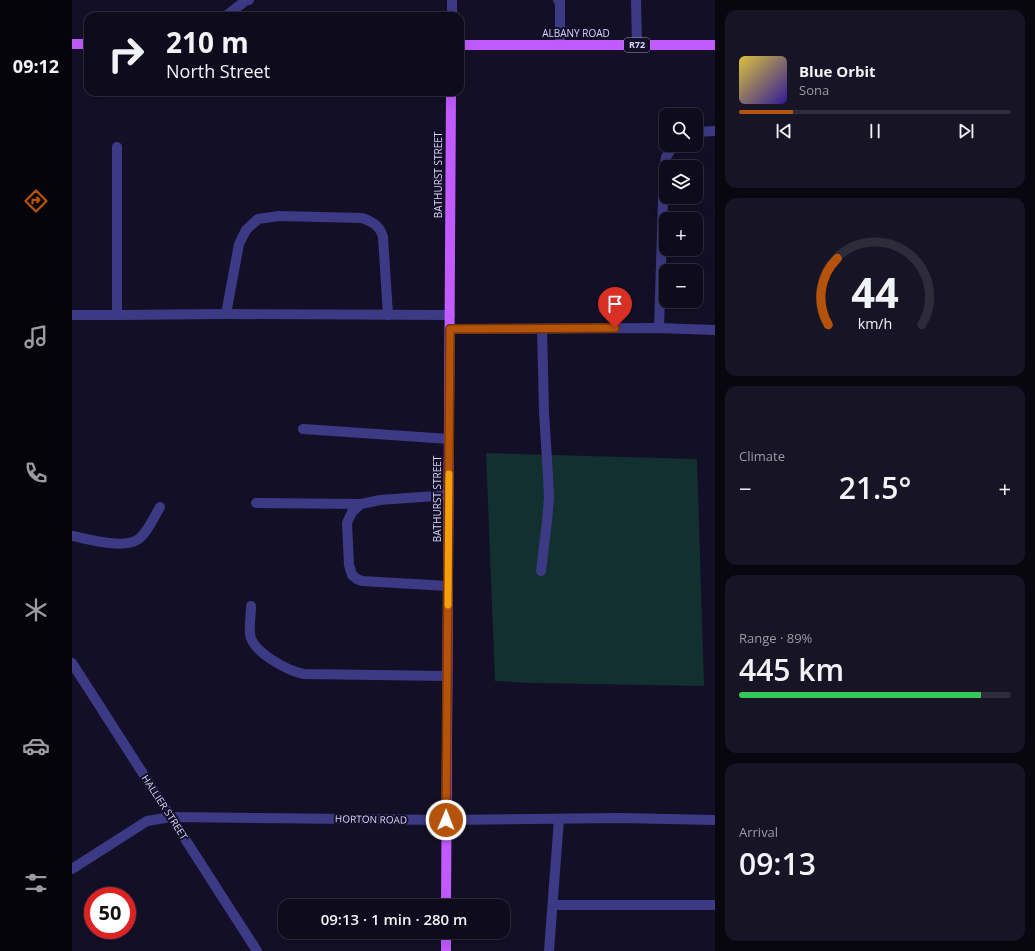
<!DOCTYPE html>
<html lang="en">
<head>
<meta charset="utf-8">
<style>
  body { margin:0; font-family:"Open Sans",sans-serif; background:#171425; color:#f1f3f6; height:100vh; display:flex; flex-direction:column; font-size:15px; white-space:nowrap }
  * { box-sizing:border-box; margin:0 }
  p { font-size:13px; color:#9b9ba3 }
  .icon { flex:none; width:22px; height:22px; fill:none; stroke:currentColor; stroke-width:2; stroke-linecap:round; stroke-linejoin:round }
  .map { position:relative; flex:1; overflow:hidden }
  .sheet { display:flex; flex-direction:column; gap:10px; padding:10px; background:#08060f; width:320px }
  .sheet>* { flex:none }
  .hud { position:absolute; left:12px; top:12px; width:380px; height:84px; border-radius:12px; box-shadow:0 4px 16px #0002,0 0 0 1px #2e2b3b; background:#0e0b1c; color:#f1f3f6; overflow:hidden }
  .controls { position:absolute; left:587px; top:108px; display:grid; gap:8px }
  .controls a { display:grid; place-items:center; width:44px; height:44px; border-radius:8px; background:#0e0b1c; box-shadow:0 4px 16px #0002,0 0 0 1px #2e2b3b; font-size:20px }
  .speed { position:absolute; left:12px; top:887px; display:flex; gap:8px; font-size:20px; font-weight:700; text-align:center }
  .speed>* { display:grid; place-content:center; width:52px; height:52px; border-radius:50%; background:#0e0b1c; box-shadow:0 4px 16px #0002,0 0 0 1px #2e2b3b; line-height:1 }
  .speed .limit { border:6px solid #d22; background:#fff; color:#111 }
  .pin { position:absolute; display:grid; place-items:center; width:34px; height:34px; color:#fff; margin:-41px -17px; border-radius:50% 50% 50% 0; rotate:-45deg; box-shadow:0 0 4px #0007 }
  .pin .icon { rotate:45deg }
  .me { position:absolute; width:44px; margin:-22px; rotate:1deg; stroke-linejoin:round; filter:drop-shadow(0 0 3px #0008) }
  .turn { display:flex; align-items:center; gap:14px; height:84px; padding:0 16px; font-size:18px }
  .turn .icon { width:52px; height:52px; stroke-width:2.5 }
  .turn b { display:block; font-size:28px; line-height:34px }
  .big { font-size:30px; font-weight:600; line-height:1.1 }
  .sheet .card { flex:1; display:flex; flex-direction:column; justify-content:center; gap:6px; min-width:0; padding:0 14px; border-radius:12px; background:#171425 }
  .sheet .dial { align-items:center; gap:0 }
  .dial svg { height:104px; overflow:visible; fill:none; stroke:#2e2b3b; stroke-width:7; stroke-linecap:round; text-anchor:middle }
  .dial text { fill:#f1f3f6; stroke:none }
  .song { display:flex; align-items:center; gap:12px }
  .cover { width:48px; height:48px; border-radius:6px; background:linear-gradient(135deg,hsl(50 70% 55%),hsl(250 70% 35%)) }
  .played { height:4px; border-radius:2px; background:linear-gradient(90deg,#b45309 20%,#2e2b3b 20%) }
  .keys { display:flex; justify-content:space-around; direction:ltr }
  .heat { display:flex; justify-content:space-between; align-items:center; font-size:22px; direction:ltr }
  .charge { height:6px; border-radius:3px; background:linear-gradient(90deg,#34c759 89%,#2e2b3b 0) }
  .trip { position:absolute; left:206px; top:899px; width:232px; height:40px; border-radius:12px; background:#0e0b1c; box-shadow:0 4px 16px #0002,0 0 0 1px #2e2b3b; font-weight:600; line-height:40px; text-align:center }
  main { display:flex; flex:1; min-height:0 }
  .dock { display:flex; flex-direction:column; width:72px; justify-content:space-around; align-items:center; background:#06040b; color:#9b9ba3 }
  .dock .icon { width:28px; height:28px }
  .dock .active { color:#b45309 }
  .dock b { font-size:18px; color:#f1f3f6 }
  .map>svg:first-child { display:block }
  .green { fill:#12302f }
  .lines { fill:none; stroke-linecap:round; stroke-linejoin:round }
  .minor { stroke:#3d3a85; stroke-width:10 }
  .major { stroke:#c25bff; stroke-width:10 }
  .route-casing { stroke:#753606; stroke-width:10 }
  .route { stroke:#b45309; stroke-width:7 }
  .slow { stroke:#f59e0b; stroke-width:7 }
  .labels { text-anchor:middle; stroke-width:4; stroke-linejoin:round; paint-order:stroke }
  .shield { fill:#130f26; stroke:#9e99be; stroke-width:1 }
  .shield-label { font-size:9px; font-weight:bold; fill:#d9d4ff }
  .street-label { font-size:10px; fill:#d9d4ff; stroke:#130f26 }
</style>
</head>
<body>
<main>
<nav class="dock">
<b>09:12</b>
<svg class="icon active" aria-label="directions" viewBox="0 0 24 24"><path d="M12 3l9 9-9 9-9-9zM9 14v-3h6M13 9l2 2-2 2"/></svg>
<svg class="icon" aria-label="music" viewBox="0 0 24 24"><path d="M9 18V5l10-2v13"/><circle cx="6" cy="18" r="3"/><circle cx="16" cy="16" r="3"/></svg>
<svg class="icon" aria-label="phone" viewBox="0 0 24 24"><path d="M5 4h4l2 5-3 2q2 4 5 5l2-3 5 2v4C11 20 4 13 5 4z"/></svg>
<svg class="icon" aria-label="climate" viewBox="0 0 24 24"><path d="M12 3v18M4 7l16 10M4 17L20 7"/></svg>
<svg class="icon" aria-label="car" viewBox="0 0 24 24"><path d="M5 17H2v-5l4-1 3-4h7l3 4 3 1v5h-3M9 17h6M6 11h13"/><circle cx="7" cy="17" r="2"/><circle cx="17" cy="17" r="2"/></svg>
<svg class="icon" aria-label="filters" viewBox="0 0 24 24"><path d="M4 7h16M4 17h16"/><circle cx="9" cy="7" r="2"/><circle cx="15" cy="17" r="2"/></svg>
</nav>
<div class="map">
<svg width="643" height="951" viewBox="0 0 643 951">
  <rect width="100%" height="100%" fill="#130f26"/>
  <path class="green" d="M414,453L625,459L632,686L462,683L423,681Z"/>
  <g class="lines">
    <g class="minor">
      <path d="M486,0L488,1V45"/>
      <path d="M564,0L565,45"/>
      <path d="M154,16L173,1L177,0"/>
      <path d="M380,16V0"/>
      <path d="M624,132L643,131"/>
      <path d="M154,314L167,244L174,230L186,219L207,216L290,218C301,222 308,226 311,237L316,315"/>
      <path d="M0,315H45L154,314L378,315"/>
      <path d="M45,315V147"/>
      <path d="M587,328L592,169L594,157L602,145"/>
      <path d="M378,329L587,328L643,330"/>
      <path d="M231,429L377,439"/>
      <path d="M184,503L289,504"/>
      <path d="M0,536C17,539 50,549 65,540C74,535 82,517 88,507"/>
      <path d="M469,571L475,521L477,498L476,476L472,412L470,329"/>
      <path d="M376,586L290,581L285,579L280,575L277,565L275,523L280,512L289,504L308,500L377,495"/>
      <path d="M179,606C179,615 177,625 178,634C180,652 216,671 232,674L375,676"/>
      <path d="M0,663L185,951"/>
      <path d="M0,869L75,821L99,817L374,820L548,818L643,820"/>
      <path d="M481,905H643"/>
      <path d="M477,951L487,819"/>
    </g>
    <g class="major">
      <path d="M0,44H16"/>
      <path d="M388,45H643"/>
      <path d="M374,906L379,92"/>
      <path d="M374,951V932"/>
    </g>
  </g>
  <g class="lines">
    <defs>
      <path id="route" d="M374,820L378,329L543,328"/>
    </defs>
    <use href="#route" class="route-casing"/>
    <use href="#route" class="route"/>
    <path class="slow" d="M376,605L377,474"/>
  </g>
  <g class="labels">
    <rect class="shield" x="552" y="38" width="26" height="14" rx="3"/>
    <g class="shield-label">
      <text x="565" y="48">R72</text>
    </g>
    <g class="street-label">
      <text x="504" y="37">ALBANY ROAD</text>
      <text transform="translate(366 175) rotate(-90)" y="4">BATHURST STREET</text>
      <text transform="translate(365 499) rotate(-90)" y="4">BATHURST STREET</text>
      <text transform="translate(93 807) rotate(57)" y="4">HALLIER STREET</text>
      <text transform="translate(299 819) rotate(1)" y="4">HORTON ROAD</text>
    </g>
  </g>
</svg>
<div class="controls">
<a><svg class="icon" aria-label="search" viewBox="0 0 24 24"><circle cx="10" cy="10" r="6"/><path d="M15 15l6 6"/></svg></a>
<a><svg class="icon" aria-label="layers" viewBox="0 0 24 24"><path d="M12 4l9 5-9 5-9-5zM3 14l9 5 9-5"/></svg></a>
<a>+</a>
<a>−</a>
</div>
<div class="speed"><div class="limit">50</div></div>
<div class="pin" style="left:543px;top:328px;background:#d93025"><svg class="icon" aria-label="arrive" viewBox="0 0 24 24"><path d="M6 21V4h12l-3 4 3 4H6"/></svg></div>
<svg class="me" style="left:374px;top:820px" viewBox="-20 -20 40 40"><circle r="17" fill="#b45309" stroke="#fff" stroke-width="3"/><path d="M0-11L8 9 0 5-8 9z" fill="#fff"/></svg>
<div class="trip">09:13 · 1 min · 280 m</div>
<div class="hud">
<div class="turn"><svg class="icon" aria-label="right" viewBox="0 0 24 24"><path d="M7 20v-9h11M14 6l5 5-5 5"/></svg><div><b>210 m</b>North Street</div></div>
</div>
</div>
<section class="sheet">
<div class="card">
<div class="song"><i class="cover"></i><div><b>Blue Orbit</b><p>Sona</p></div></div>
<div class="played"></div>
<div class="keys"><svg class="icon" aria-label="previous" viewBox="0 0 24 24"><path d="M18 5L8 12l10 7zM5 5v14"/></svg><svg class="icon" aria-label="pause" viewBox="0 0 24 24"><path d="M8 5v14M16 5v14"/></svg><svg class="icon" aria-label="next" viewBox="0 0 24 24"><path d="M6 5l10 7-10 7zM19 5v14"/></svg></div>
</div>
<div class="card dial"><svg viewBox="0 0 100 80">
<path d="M14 69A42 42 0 1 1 86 69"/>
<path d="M14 69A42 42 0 0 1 21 18" stroke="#b45309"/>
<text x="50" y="56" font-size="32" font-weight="700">44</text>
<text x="50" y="72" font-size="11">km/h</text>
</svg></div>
<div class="card"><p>Climate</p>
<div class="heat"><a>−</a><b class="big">21.5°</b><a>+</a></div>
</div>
<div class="card"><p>Range · 89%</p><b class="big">445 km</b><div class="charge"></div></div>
<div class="card"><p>Arrival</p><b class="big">09:13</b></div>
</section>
</main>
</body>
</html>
